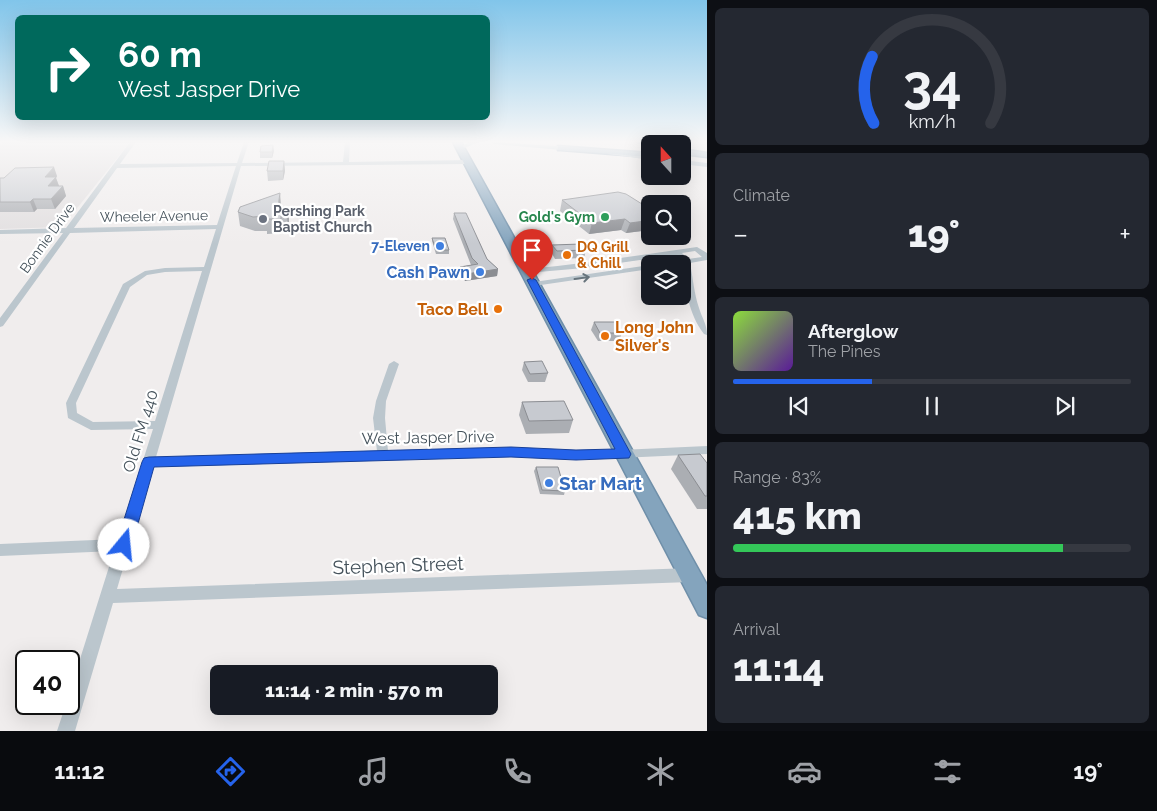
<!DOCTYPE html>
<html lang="en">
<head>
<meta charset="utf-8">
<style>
  body { margin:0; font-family:Raleway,sans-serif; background:#242831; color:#f1f3f6; height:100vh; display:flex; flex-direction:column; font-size:19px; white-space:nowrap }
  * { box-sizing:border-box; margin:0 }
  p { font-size:16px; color:#9ea1a6 }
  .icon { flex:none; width:28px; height:28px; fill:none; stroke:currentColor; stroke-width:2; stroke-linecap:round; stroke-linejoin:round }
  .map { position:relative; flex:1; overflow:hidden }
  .panel { display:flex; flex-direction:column; gap:8px; padding:8px; background:#0d0f14; width:450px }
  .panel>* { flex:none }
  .banner { position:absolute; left:15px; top:15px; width:475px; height:105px; border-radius:8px; box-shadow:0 5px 20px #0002; background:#00695c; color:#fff; overflow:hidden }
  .needle { width:32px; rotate:339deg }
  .controls { position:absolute; left:641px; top:135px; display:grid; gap:10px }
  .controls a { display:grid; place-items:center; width:50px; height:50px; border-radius:8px; background:#171b24; box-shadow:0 5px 20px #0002; font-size:25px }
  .speed { position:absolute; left:15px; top:650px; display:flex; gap:10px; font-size:25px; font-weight:700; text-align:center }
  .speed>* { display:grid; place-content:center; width:65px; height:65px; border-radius:50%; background:#171b24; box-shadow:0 5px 20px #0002; line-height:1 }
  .speed .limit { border:2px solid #111; border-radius:8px; background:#fff; color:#111 }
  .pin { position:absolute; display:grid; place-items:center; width:42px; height:42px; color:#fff; margin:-51px -21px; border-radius:50% 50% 50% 0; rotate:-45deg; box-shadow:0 0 5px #0007 }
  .pin .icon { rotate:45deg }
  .me { position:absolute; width:55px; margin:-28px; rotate:17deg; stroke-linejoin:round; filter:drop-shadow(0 0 4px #0008) }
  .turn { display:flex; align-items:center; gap:18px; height:105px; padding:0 20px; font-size:22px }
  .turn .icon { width:65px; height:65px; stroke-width:2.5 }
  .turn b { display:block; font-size:35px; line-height:42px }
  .big { font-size:38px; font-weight:800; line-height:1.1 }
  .panel .card { flex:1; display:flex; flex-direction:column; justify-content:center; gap:8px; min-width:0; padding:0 18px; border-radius:8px; background:#242831 }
  .panel .dial { align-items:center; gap:0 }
  .dial svg { height:130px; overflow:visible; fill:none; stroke:#363941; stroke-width:7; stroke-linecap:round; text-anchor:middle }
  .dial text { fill:#f1f3f6; stroke:none }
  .song { display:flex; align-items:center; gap:15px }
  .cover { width:60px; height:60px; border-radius:8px; background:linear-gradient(135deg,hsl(90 70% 55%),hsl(270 70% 35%)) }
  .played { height:5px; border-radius:2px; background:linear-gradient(90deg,#2563eb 35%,#363941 35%) }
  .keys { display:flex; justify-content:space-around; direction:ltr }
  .heat { display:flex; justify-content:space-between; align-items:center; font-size:28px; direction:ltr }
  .charge { height:8px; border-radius:4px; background:linear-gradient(90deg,#34c759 83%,#363941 0) }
  .trip { position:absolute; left:210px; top:665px; width:288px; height:50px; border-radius:8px; background:#171b24; box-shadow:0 5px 20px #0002; font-weight:800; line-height:50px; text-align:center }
  .dock { display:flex; height:80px; justify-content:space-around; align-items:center; background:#090b0e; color:#9ea1a6 }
  .dock .icon { width:35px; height:35px }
  .dock .active { color:#2563eb }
  .dock b { font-size:22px; color:#f1f3f6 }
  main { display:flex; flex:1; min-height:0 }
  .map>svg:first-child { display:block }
  .education { fill:#e1dedf }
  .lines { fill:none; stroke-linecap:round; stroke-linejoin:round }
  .highway-casing { stroke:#6f8fa9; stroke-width:3 }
  .minor { fill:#bbc6cd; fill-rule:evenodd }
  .major { fill:#acbfcd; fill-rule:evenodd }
  .highway { fill:#84a4bd; fill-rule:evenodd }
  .wall { fill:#abaeb3 }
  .shaded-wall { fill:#8b8d92 }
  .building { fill:#c7cad0; stroke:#8b8d92 }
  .oneway { stroke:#68757d }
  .route { fill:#2563eb; stroke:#184099 }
  .leisure-dot { fill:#2e9e5b; stroke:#fff; stroke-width:2 }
  .worship-dot { fill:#6b7280; stroke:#fff; stroke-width:2 }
  .shop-dot { fill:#3f7fe0; stroke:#fff; stroke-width:2 }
  .food-dot { fill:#e8710a; stroke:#fff; stroke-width:2 }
  .labels { text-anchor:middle; stroke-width:4.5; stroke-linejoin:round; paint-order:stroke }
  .far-worship-label { font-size:14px; font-weight:bold; fill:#5b616d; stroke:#fff; text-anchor:start }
  .far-street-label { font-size:14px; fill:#45525b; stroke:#fff }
  .far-leisure-label { font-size:14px; font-weight:bold; fill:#27864d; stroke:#fff; text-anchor:end }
  .far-shop-label { font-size:14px; font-weight:bold; fill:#366cbe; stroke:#fff; text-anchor:end }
  .far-food-label { font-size:14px; font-weight:bold; fill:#c56008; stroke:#fff; text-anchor:start }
  .shop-label { font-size:16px; font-weight:bold; fill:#366cbe; stroke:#fff; text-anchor:end }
  .food-label { font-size:16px; font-weight:bold; fill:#c56008; stroke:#fff; text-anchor:end }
  .street-label { font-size:16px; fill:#45525b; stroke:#fff }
  .near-shop-label { font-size:19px; font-weight:bold; fill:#366cbe; stroke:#fff; text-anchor:start }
  .near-street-label { font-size:19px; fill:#45525b; stroke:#fff }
</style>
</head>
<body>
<main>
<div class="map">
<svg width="707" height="731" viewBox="0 0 707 731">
  <rect width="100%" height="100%" fill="#f0eded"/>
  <path class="education" d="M3,142H130L62,227L0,229V145Z"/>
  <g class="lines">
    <defs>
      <g id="highway">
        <path d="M453,142H461L707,585V618L699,615Z"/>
        <path d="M638,142H658L661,144H650V145Z"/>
        <path d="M558,146L650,153V157L561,150H558Z"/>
        <path d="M682,149L707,153V157L682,154Z"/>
      </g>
    </defs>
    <use href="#highway" class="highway-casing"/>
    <g class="minor">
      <path d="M130,142H136L120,164L237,163L244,142H249L242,163L343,162L345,142H350L349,162L468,160L471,162L468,164L241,166L156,457L377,451L373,418L376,401L389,364L394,361L399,364L386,401L385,418L388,451L511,448L598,451L707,446V454L598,459L511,456L153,466L117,589L690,568L695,570L697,575L695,580L690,582L113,603L75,731H57L66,704H69V694L114,551L0,556V544L118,539L153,429L91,430L68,418L66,403L123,284L145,271L165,268L204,267L216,229L70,233L3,326L0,327V318L63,233L0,234V230L66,228ZM236,166L217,225L74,228L117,168ZM202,271L155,421L93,422L77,413L76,403L130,287L147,275L165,272Z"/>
      <path d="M697,247L707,253V260L690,263C693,278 694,293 699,308C702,318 707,324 707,335L704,334C688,313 686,289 682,264H666L680,260L675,255L584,268L527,273L523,271L527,269C584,264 641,255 697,247ZM695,251L702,257L688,259L682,253Z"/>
      <path d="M650,265V269L534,286L530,284L534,282Z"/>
    </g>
    <g class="major">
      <path d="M470,142H479L462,149L457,148Z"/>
      <path d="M491,142L573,147L576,149L573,151L494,144Z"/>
      <path d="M703,142H707V144L704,143Z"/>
      <path d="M611,151L650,156V160L609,154L608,153Z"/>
      <path d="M682,160L707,163V167L682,164Z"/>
    </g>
    <use href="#highway" class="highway"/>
  </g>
  <g class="wall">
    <path d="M273,145L274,151L272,158H260V152Z"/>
    <path d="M284,161L285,171L283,180L268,181L267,171Z"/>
    <path d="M57,176L56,178L59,186H63L66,196L55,209H37L34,212H0V178Z"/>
    <path d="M562,200L650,209V226L643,227L642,231L626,233L621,230L589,234L560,211Z"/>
    <path d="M281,207H288L289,221L288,230H282V233L267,234V231H255L240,226L238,212Z"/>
    <path d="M454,213L487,259L498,269L497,276L465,281L459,273L460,267L471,265L453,219Z"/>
    <path d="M432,238L449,250V254H436L432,241Z"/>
    <path d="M552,245L586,250L584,258L555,259L551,252Z"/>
    <path d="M594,322L622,333L619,341H598L591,330Z"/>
    <path d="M524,362L548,373L545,382H528L522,370Z"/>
    <path d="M522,402L573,420L569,433L526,434L519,415Z"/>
    <path d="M678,455L707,463V509H697L671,469Z"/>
    <path d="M536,467L565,491L564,495L540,494L534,471Z"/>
  </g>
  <g class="shaded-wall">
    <path d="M273,145L274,151L272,158V152Z"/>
    <path d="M284,161L285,171L283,180V171Z"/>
    <path d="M54,167L57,176L56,178L59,186L51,196L45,177Z"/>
    <path d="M63,186L66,196L55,209L51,199Z"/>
    <path d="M280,193L281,206L279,221L278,207Z"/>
    <path d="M33,199L37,209L34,212L30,202Z"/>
    <path d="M288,207L289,221L288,230L287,216Z"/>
    <path d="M650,216V226L643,227L642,231L626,233L630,223L641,218Z"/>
    <path d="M625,219L621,230L589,234L592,223Z"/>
    <path d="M498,269L497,276L465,281L466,274Z"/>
  </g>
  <g class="building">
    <path d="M273,145L272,152H260L261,146Z"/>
    <path d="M269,161H284L283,171H267Z"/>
    <path d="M54,167L45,177H56L48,186H63L51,199H33L30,202H0V178H4L15,168Z"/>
    <path d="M618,192L626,194L650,209V216L641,218L645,221L630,223L625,219L592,223L562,200Z"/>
    <path d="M280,193L278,207H288L287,216H281V219H266V216L253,217L238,212L240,207Z"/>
    <path d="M454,213H466L487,259L498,269L466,274L460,267L478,264L472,258Z"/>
    <path d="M432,238H445L449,250H436Z"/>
    <path d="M581,244L586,250L557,251L552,245Z"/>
    <path d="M594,322H615L622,333H600Z"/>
    <path d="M542,361L548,373L530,374L524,362Z"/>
    <path d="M564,401L573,420L529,421L522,402Z"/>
    <path d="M700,454L707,463V496H705L678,455Z"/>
    <path d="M536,467H558L565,491L542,490Z"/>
  </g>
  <defs><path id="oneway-shaft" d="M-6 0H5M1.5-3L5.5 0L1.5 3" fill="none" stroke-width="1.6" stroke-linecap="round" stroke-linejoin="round" transform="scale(1.25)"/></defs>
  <use class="oneway" href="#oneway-shaft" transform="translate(582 278) rotate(-8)"/>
  <linearGradient id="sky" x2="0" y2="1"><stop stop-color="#81c5ea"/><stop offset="0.58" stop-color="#f8f7f7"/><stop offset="1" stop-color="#f8f7f7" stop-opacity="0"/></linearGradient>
  <rect width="707" height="244" fill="url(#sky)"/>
  <path class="route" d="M532,278L536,280L631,454L629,458L576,460L511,457L154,467L132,545L129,550L124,552L118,550L116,545L142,462L144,458L149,457L511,447L576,450L615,449L527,280Z"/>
  <circle class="leisure-dot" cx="605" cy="217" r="5"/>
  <circle class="worship-dot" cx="263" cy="219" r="5"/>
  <g class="shop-dot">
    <circle cx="440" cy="246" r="5"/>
    <circle cx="480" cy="272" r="5"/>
    <circle cx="549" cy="483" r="5"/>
  </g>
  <g class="food-dot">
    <circle cx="567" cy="255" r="5"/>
    <circle cx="498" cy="309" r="5"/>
    <circle cx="605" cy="336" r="5"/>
  </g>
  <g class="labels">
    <g class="far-worship-label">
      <text x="273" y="216">Pershing Park<tspan x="273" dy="16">Baptist Church</tspan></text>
    </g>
    <g class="far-street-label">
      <text transform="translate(154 216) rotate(-1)" y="5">Wheeler Avenue</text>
      <text transform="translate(47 238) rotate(-54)" y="5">Bonnie Drive</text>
    </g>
    <g class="far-leisure-label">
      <text x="595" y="222">Gold's Gym</text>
    </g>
    <g class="far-shop-label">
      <text x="430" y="251">7-Eleven</text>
    </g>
    <g class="far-food-label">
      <text x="577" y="252">DQ Grill<tspan x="577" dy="16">&amp; Chill</tspan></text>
    </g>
    <g class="shop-label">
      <text x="470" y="278">Cash Pawn</text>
    </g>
    <g class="food-label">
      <text x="488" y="315">Taco Bell</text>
      <text x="615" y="333" text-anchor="start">Long John<tspan x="615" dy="18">Silver's</tspan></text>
    </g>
    <g class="street-label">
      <text transform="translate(140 431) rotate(-73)" y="6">Old FM 440</text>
      <text transform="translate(428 437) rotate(-1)" y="6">West Jasper Drive</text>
    </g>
    <g class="near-shop-label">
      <text x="559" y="490">Star Mart</text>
    </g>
    <g class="near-street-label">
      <text transform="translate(398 565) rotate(-2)" y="7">Stephen Street</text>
    </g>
  </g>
</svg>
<div class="controls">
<a><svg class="needle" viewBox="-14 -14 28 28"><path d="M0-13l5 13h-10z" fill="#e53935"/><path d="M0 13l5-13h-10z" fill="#9ea1a6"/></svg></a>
<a><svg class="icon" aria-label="search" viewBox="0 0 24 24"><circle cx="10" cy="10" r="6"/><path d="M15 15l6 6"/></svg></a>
<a><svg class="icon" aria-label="layers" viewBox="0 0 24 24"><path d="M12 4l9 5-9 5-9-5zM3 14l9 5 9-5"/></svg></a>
</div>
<div class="speed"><div class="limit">40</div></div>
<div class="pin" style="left:532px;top:280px;background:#d93025"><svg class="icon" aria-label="arrive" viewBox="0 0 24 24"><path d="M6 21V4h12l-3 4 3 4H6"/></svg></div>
<svg class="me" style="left:124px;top:545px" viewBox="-20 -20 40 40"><circle r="19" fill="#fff"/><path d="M0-13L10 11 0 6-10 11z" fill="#2563eb"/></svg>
<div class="trip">11:14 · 2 min · 570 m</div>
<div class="banner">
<div class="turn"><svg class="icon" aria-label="right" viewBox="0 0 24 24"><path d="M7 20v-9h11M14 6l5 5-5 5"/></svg><div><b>60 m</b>West Jasper Drive</div></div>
</div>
</div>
<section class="panel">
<div class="card dial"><svg viewBox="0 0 100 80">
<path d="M14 69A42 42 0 1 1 86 69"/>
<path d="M14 69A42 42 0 0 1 13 28" stroke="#2563eb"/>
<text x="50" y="56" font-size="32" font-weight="700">34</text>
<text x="50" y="72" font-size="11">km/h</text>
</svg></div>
<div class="card"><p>Climate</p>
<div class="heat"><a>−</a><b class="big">19°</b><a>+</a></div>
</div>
<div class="card">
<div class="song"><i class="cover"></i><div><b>Afterglow</b><p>The Pines</p></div></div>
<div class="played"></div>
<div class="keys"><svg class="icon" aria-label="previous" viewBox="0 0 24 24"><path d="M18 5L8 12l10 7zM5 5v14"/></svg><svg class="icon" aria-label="pause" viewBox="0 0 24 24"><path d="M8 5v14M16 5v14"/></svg><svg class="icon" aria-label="next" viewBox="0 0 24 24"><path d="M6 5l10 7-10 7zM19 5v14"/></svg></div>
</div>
<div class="card"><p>Range · 83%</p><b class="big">415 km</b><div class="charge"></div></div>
<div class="card"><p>Arrival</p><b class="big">11:14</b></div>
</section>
</main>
<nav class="dock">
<b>11:12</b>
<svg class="icon active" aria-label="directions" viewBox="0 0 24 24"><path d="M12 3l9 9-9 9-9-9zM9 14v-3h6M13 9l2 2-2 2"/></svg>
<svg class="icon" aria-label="music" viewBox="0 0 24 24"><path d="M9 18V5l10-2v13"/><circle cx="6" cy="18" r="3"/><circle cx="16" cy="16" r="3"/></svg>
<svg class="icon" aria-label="phone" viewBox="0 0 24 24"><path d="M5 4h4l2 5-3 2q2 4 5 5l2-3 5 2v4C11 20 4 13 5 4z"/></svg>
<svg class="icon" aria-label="climate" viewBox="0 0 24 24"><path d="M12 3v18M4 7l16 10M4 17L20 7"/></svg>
<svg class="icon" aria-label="car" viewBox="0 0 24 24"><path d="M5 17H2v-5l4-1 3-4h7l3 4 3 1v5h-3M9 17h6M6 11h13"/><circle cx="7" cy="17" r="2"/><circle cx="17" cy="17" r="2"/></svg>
<svg class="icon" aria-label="filters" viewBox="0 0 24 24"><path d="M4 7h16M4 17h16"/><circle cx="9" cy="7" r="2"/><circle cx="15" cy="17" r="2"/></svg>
<b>19°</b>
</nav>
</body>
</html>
